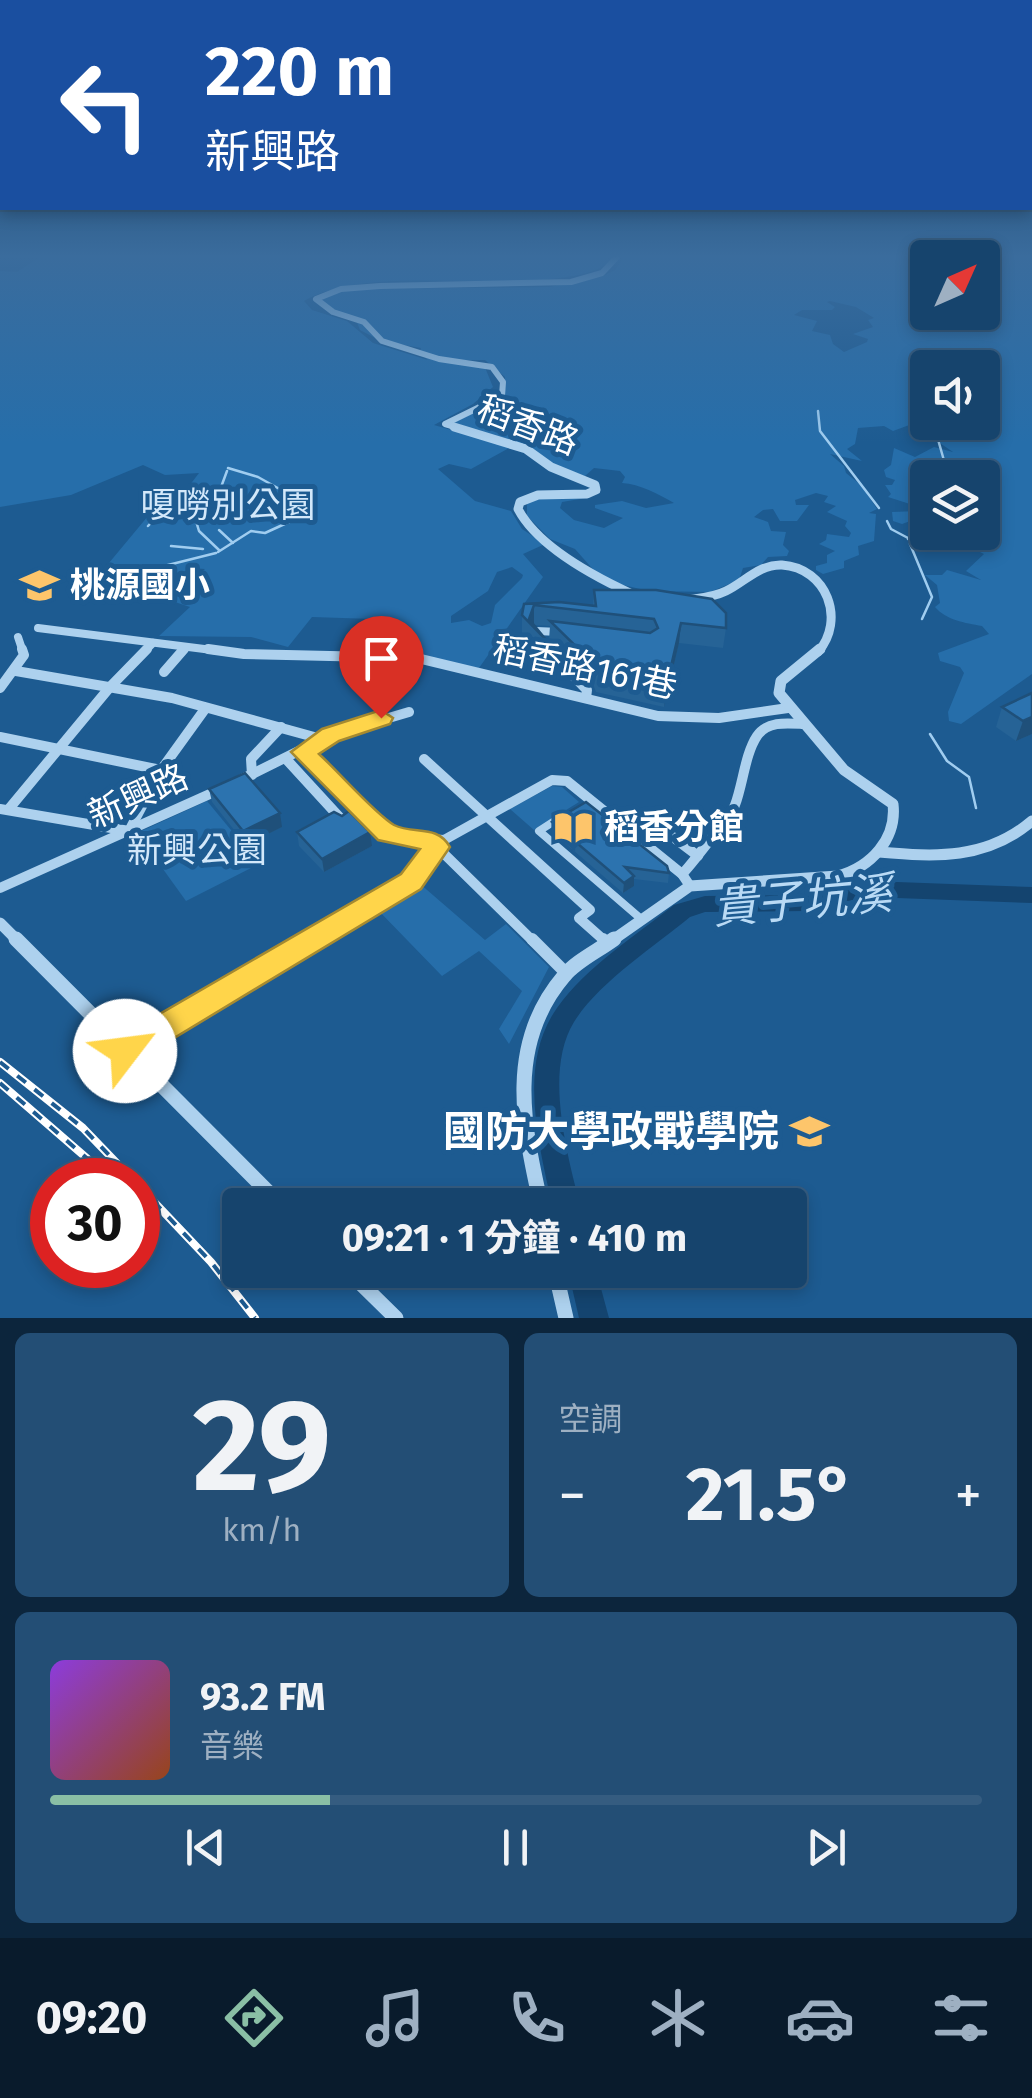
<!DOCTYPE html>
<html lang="zh-TW">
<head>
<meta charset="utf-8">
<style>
  body { margin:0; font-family:"Fira Sans","Noto Sans TC",sans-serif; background:#234e75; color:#f1f3f6; height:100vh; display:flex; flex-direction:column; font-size:38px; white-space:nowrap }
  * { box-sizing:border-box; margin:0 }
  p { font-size:32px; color:#9eb0c2 }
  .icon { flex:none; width:55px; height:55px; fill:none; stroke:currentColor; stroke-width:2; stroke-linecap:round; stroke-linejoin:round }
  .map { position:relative; height:1318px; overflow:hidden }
  .sheet { display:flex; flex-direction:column; gap:15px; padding:15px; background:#0c253c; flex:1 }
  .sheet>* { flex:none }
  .banner { position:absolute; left:0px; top:0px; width:1032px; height:210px; box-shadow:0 5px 15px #0003,0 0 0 2px #355c80; background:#1a4fa0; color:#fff; overflow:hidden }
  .needle { width:65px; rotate:45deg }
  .fabs { position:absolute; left:910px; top:240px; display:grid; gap:20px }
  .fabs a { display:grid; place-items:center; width:90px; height:90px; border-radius:10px; background:#16446d; box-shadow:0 5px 15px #0003,0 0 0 2px #355c80; font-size:50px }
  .speed { position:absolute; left:30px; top:1158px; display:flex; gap:20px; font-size:50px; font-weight:700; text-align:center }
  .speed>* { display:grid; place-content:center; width:130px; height:130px; border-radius:50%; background:#16446d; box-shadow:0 5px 15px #0003,0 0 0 2px #355c80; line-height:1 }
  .speed .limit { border:15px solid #d22; background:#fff; color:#111 }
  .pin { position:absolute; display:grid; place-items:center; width:85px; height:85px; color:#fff; margin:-102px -42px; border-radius:50% 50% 50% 0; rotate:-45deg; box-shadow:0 0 10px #0007 }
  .pin .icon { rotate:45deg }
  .me { position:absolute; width:110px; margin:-55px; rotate:60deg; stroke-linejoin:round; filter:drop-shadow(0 0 8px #0008) }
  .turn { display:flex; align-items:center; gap:35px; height:210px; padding:0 40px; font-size:45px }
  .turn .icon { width:130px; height:130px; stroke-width:2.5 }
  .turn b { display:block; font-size:70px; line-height:85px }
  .big { font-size:75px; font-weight:700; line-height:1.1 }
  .sheet .tile { flex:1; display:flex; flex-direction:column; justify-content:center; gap:15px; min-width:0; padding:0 35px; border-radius:15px; background:#234e75 }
  .sheet .dial { align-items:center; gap:0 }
  .dial b { font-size:130px; line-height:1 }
  .song { display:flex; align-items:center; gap:30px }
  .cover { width:120px; height:120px; border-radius:15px; background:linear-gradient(135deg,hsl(270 70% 55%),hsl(20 70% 35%)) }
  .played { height:10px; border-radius:5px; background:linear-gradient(90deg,#8abfa5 30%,#355c80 30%) }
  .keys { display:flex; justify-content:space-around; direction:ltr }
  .heat { display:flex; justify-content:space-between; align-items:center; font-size:55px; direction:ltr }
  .sheet .tiles { flex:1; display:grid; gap:15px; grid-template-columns:1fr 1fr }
  .tile:last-child { grid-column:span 2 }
  .trip { position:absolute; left:222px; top:1188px; width:585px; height:100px; border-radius:10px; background:#16446d; box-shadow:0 5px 15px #0003,0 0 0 2px #355c80; font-weight:700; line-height:100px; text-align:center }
  .menu { display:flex; height:160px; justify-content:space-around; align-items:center; background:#091b2c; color:#9eb0c2 }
  .menu .icon { width:70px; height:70px }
  .menu .selected { color:#8abfa5 }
  .menu b { font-size:45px; color:#f1f3f6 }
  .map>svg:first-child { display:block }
  .green { fill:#266eaa; fill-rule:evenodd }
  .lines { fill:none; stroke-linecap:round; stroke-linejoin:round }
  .stream-far1 { stroke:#a0cdf0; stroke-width:2.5 }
  .stream { stroke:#a0cdf0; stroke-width:4 }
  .river { fill:#14446f; fill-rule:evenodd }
  .pedestrian { stroke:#add1ee; stroke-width:8 }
  .minor-far2 { stroke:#add1ee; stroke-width:8 }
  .minor-far1 { stroke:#add1ee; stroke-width:10 }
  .minor { stroke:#add1ee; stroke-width:12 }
  .tertiary-far3 { stroke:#add1ee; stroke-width:6 }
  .tertiary-far2 { stroke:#add1ee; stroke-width:9 }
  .tertiary-far1 { stroke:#add1ee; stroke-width:11 }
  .tertiary { stroke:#add1ee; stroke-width:15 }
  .rail-casing { stroke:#fff; stroke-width:8 }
  .rail { stroke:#1d5b91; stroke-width:4; stroke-dasharray:11; stroke-linecap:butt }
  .wall { fill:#266396 }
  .shaded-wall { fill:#1f507a }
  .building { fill:#2c73af; stroke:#1f507a; stroke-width:2.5 }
  .route { fill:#ffd54a; stroke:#a68a30; stroke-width:2.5 }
  .labels { text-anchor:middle; stroke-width:10; stroke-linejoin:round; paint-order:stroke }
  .street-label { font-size:35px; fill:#fff; stroke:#1d5b91 }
  .park-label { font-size:35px; fill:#d3e8fa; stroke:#1d5b91 }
  .poi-label { font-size:35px; font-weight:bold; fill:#fff; stroke:#1d5b91; text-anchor:start }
  .near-poi-label { font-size:42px; font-weight:bold; fill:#fff; stroke:#1d5b91; text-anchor:end }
  .near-water-label { font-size:45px; font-style:italic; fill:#b9daf5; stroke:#1d5b91 }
</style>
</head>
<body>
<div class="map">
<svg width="1032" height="1318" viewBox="0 0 1032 1318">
  <rect width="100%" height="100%" fill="#1d5b91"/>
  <g class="green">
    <path d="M40,257H607L610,262C591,275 573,276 551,279C476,289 369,266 304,301L312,310L347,321L373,343L428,360L419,353L421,348L381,341L360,330L356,320L317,302L345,289L549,287L603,276L615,270L624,257H1032V674L961,724L949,721L948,712L964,673L960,667L940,661L938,653L989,634L982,626C965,623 946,620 935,607L940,603L937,585L925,575H942L947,570L981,580L966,571L984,554L950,537L988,534L985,527L989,520L983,506L997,503L983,492L982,478L960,477L948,459L937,458L935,463L945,477L928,478L927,515L902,524L893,521L892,512L919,511L913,505L888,497L891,494L885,485H892L895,480L886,477L884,470L891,465L894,448L915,457L934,447L953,452L922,431L937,429L923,420L893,431L884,426L858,428L855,444L847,449L862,461L830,454L844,466L846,473L861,485L877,509L869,513L876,514L874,541L858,546L859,555L844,561V568L823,574L816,570V566L827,563V555L835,551L819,544L826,540L827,534L849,537L851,533L845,526L847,521L827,512L836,506L824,502L828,496L816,493L795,500L796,505H809L797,521H780L773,509L763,510L754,517L768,522L771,531L786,532L783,545L789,551L787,556L768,557L761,565L743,568L739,580L710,592L649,591L614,583L598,575L575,549L550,539L527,516V503L533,499L586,498L562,502L560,508L574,520L604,528L623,518L595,508V505L622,501L646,508L674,503C658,494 640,484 622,483L625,477L620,471L594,468L585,476L559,467L452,422L505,396V377L485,360H435L484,365L493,387L473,404L434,425L511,447L471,469L449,464L438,469L475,501L511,511L522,529L545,544L523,554L543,577L479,668L371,651L373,619L312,617L288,647L251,637L159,636L190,607L172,601L176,591L205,569L190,568L165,596L117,602L96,598L89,587L158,504L186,490L199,473L165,475L143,465L71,495L0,507V271L17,272ZM928,258H982V312H928ZM830,301L856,307L874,318L868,320L873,327L853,334L868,339L867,342L844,352L833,344L830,335L812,331L817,321L794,315L802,310H832L835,307L827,302ZM928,368H982V422H928ZM512,567L523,575L522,578L495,605L491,623L482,626L469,620L451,623V616L488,591L497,572Z"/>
    <path d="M552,786L562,787L579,802L534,830L510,809Z"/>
    <path d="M207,801L259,864L186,901L137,833Z"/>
    <path d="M419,883L485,940L506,924L549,967L509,1044L499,1029L522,991L479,951L442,976L376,908Z"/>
  </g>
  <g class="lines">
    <g class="stream-far1">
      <path d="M818,411L820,431L879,508"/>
      <path d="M933,422L949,478"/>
      <path d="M228,468L258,477L301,501"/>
      <path d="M198,518L217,498L227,471"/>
      <path d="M196,521L199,531L219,550"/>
      <path d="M887,521L891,529L908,538"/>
      <path d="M148,526L159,514L180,502"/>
      <path d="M219,530L233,543"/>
      <path d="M908,539L919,521L928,517"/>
      <path d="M910,544L932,597L922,619"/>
      <path d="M171,546L203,549"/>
      <path d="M218,552L251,531L265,533L313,511L303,503"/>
      <path d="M133,566H164L216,553"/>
      <path d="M930,734L947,761L969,777L976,808"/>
    </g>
    <path class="stream" d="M590,979L595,981"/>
    <g class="river">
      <path d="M897,882L1032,887V903L897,898L852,900L806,911L705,912L690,917C654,947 599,982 574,1022C544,1071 567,1153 580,1205H552C539,1144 517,1064 557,1008C587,966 635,936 674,905L705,896L806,895L852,884Z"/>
      <path d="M568,1270H596L609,1318H579Z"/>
    </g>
    <path class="pedestrian" d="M556,820L539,831L640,918"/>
    <g class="minor-far2">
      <path d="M38,628L228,652"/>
      <path d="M18,637L23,652"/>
      <path d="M144,652L153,643"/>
      <path d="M181,652L184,649"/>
      <path d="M550,652L536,637V631L560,632"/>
    </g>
    <g class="minor-far1">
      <path d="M208,649L244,654L417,658L658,716L719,718L788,708"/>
      <path d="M548,649L587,690L586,698"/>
      <path d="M16,671L172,698L325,740"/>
      <path d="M164,672L184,649"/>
      <path d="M0,688L24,655L22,649"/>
      <path d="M0,737L161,770"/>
      <path d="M303,752L375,825L399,837L444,840L552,780L567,781L682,874L690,886"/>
      <path d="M424,759L590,910L579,918L606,942"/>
      <path d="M287,760L342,820"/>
      <path d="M252,775L251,759L281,727"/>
      <path d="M240,780L331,735L409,712"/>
      <path d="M0,809L129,831L161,770L205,709"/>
      <path d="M8,810L110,687L147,649"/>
      <path d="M645,816L698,856"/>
      <path d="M433,843L534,942"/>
      <path d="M682,874C688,869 733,811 735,805C743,784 745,754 757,736C767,721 787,723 802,724"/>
      <path d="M0,888L221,789"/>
      <path d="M310,942L411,882L444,840"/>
    </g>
    <g class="minor">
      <path d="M532,939L566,973"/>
      <path d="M603,939L606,942"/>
      <path d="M125,1051L314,939"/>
    </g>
    <path class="tertiary-far3" d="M462,429L445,424L502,396L503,382L492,367L439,359L382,341L364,322L333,312L316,299L341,289L380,286L571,282L602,273L617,257"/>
    <g class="tertiary-far2">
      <path d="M454,427L526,449L551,467L595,485L596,490L587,494L538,495L520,502L518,509C538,547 593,576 632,594"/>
      <path d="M688,600C701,598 714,597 726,591C745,582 759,564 782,565C827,568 846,620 818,652"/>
    </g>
    <g class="tertiary-far1">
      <path d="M879,852C936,857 986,860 1032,821"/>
      <path d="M0,923L19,942"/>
      <path d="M610,942L690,886L838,876C871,867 897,839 893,804L844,770L779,693L781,681L820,649"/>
    </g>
    <g class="tertiary">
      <path d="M16,939L281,1205"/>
      <path d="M541,1205C523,1125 506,1044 564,976C576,961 598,951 614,939"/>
      <path d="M347,1270L396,1318"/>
      <path d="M555,1270L566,1318"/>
    </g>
    <defs>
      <g id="rail">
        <path d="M0,1062L83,1128L133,1180"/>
        <path d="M0,1083L112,1180"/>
        <path d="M138,1185L211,1262L255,1318"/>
      </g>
    </defs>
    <use href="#rail" class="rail-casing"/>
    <use href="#rail" class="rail"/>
  </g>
  <g class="wall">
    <path d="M594,590L726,628L723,648L679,643L664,707L596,692L593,684L549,640L550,626L534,625L547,641L546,660L522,635V615L524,604L593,606Z"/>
    <path d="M1032,693V734L1016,741L996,727L1002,707Z"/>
    <path d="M209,789L282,827L246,845L212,802Z"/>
    <path d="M552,822L669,873L668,883L634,879V886L623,893L552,832Z"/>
    <path d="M297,832L372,846L324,872L299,846Z"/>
  </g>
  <g class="shaded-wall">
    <path d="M534,605V624L533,627L529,619Z"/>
    <path d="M681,623L679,643L664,707L666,688Z"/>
    <path d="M1032,717V734L1016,741L1023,721Z"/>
    <path d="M280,813L282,827L246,845L243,831Z"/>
    <path d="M370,832L372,846L324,872L322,859Z"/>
    <path d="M634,876V886L623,893L624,883Z"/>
  </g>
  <g class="building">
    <path d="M594,590H656L712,599L726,613V628L681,623L666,688L597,672L594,664L550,621L650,633L658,628L654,619L534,605L529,619L547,641L522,615L524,604L559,602L596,606Z"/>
    <path d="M1032,693V717L1023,721L1002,707Z"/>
    <path d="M245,773L280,813L243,831L209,789Z"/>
    <path d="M586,802L667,866L669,873L625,867L634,876L624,883L552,822Z"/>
    <path d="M349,811L370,832L322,859L297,832L334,812L342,816Z"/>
  </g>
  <linearGradient id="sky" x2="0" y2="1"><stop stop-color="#103250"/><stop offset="0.58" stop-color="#3a6c9d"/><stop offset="1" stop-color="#3a6c9d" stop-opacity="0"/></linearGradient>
  <rect width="1032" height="442" fill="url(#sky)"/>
  <path class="route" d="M381,710L393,718L390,724L339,741L319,754C338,771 375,814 394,825C414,835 437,824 450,847L421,889L136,1061L125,1065L113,1061L109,1051L113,1041L401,874L420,849L378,840L291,752L322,729Z"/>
  <defs>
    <symbol id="school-bare" viewBox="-9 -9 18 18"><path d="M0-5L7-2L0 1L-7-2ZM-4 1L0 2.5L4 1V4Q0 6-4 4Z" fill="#fdc56b" stroke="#1d5b91" stroke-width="2.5" paint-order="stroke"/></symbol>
    <symbol id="library-bare" viewBox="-9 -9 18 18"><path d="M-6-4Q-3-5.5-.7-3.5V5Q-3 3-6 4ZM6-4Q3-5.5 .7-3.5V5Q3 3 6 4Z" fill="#fdc56b" stroke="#1d5b91" stroke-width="2.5" paint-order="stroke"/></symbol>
    <symbol id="university-bare" viewBox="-9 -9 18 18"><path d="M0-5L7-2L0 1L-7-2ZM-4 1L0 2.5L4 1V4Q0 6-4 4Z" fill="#fdc56b" stroke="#1d5b91" stroke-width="2.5" paint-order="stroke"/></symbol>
  </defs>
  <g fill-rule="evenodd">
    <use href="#school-bare" x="12" y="558" width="55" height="55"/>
    <use href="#library-bare" x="546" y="800" width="55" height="55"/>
    <use href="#university-bare" x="782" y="1104" width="55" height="55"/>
  </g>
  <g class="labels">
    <g class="street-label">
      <text transform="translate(528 425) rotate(21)" y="12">稻香路</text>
      <text transform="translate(585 667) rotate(12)" y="12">稻香路161巷</text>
      <text transform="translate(138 796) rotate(-24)" y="12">新興路</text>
    </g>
    <g class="park-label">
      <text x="228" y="517">嗄嘮別公園</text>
      <text x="197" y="862">新興公園</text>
    </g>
    <g class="poi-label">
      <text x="70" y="597">桃源國小</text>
      <text x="604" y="839">稻香分館</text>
    </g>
    <g class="near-poi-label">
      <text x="779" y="1146">國防大學政戰學院</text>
    </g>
    <g class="near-water-label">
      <text transform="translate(802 900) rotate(-5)" y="16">貴子坑溪</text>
    </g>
  </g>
</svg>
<div class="fabs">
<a><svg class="needle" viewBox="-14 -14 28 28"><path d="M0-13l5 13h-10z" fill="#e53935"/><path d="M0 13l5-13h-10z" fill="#9eb0c2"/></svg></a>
<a><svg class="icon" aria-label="sound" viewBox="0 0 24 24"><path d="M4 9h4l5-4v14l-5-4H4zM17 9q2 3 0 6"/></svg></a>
<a><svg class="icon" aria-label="layers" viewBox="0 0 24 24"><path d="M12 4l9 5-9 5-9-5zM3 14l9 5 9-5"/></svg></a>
</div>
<div class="speed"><div class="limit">30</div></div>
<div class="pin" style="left:381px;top:718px;background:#d93025"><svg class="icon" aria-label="arrive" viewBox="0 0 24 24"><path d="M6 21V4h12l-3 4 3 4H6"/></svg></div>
<svg class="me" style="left:125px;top:1051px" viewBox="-20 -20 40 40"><circle r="19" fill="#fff"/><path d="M0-13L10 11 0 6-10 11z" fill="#ffd54a"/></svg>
<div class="trip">09:21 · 1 分鐘 · 410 m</div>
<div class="banner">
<div class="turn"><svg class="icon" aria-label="left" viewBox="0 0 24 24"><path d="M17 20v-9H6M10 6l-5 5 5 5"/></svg><div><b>220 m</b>新興路</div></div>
</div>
</div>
<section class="sheet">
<div class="tiles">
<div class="tile dial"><b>29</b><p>km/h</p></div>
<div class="tile"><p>空調</p>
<div class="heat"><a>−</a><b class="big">21.5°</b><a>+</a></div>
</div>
<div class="tile">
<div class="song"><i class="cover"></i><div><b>93.2 FM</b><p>音樂</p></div></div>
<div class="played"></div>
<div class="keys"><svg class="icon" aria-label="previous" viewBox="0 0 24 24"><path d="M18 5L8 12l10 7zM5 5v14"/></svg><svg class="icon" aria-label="pause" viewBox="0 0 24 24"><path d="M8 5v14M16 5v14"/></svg><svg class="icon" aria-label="next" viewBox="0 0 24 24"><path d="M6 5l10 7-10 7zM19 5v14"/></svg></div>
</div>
</div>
</section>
<nav class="menu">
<b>09:20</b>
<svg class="icon selected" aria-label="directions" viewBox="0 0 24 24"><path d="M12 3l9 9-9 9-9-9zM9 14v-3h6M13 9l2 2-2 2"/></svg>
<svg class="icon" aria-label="music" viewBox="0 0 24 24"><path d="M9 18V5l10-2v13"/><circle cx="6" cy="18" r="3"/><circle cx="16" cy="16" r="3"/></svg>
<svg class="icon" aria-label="phone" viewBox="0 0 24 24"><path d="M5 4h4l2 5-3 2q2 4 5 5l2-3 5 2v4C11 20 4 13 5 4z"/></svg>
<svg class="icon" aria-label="climate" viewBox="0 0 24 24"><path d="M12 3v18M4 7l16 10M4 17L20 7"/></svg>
<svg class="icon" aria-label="car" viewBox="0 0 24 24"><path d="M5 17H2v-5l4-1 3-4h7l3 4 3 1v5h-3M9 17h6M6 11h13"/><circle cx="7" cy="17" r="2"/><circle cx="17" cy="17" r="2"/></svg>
<svg class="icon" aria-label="filters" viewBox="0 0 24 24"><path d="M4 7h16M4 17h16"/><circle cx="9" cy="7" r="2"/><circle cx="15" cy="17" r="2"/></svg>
</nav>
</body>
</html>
